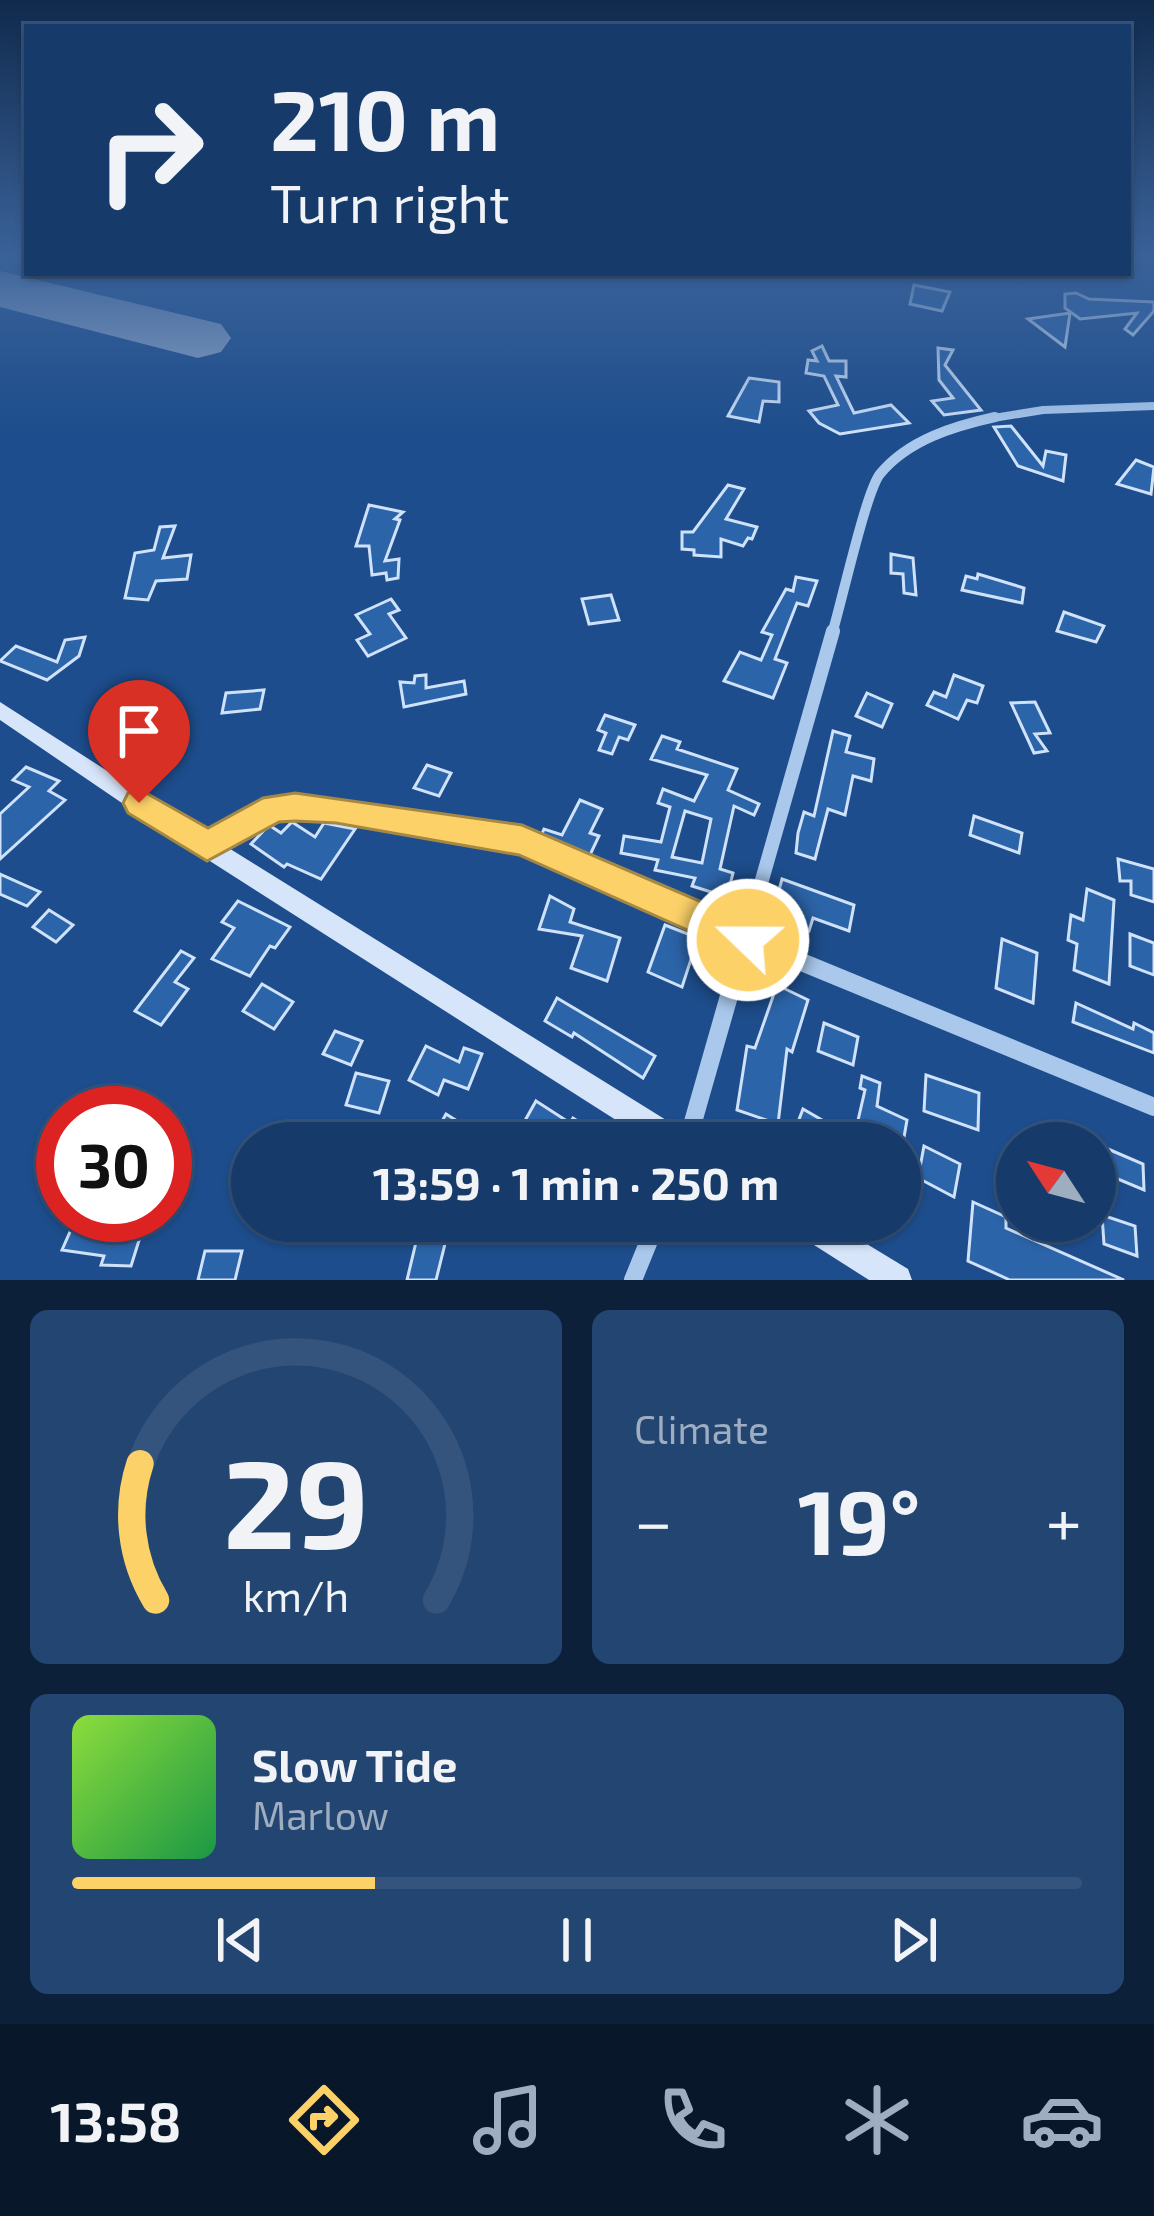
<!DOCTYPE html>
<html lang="en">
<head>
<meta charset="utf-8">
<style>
  body { margin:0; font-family:"Exo 2",sans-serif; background:#234571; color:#f1f3f6; height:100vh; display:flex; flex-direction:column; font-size:45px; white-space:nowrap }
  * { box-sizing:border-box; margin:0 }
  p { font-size:39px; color:#9eadc0 }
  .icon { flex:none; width:66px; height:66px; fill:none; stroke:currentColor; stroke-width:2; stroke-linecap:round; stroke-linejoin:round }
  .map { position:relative; height:1280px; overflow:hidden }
  .details { display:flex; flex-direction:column; gap:30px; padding:30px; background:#0c203a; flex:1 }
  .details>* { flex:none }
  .banner { position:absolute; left:24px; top:24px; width:1107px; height:252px; border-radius:0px; box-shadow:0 3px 9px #0004,0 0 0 3px #35547d; background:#163a69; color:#f1f3f6; overflow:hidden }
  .needle { width:78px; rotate:306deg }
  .buttons { position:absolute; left:996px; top:1122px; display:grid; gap:24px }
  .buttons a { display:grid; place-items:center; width:120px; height:120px; border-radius:50%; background:#163a69; box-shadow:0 3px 9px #0004,0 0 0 3px #35547d; font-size:60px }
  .speed { position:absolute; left:36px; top:1086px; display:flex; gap:24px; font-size:60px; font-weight:700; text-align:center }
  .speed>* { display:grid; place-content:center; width:156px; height:156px; border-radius:50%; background:#163a69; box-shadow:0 3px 9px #0004,0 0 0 3px #35547d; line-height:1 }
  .speed .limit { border:18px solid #d22; background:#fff; color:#111 }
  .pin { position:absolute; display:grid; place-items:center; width:102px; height:102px; color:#fff; margin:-123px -51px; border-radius:50% 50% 50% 0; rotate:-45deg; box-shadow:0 0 12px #0007 }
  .pin .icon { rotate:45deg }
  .me { position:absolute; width:132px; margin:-66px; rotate:292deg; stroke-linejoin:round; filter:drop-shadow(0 0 9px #0008) }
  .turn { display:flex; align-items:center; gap:42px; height:252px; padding:0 48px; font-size:54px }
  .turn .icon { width:156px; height:156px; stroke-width:2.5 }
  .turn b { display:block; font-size:84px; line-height:102px }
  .big { font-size:90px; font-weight:700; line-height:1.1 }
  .details .tile { flex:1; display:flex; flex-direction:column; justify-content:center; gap:18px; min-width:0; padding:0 42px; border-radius:18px; background:#234571 }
  .details .dial { align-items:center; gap:0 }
  .dial svg { height:312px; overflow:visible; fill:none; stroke:#35547d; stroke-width:7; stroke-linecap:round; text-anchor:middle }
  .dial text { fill:#f1f3f6; stroke:none }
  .song { display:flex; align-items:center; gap:36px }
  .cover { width:144px; height:144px; border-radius:18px; background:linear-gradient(135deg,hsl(90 70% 55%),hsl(140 70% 35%)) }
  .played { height:12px; border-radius:6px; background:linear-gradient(90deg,#fcd168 30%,#35547d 30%) }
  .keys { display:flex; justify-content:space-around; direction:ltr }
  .heat { display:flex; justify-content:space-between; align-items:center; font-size:66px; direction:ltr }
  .details .tiles { flex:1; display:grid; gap:30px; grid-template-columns:1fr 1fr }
  .tile:last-child { grid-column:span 2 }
  .trip { position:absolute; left:231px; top:1122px; width:690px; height:120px; border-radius:60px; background:#163a69; box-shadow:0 3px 9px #0004,0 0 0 3px #35547d; font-weight:700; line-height:120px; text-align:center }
  .tabs { display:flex; height:192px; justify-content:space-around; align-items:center; background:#09172a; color:#9eadc0 }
  .tabs .icon { width:84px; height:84px }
  .tabs .current { color:#fcd168 }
  .tabs b { font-size:54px; color:#f1f3f6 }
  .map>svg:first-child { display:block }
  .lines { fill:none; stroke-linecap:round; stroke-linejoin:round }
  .runway { fill:#8ea6c6; fill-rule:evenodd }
  .building { fill:#2c64a9; stroke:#cfe2f9; stroke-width:3; fill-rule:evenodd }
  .street-far3 { stroke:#a9c8ec; stroke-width:8 }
  .street-far2 { stroke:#a9c8ec; stroke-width:10 }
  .street-far1 { stroke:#a9c8ec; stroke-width:14 }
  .street { stroke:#a9c8ec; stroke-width:18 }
  .secondary { fill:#d6e5f9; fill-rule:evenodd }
  .route { fill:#fcd168; stroke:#a48844; stroke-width:3 }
</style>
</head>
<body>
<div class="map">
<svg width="1154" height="1280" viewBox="0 0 1154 1280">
  <rect width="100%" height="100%" fill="#1d4d8c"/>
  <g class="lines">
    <path class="runway" d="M0,271L221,324L231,338L221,352L198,358L0,307Z"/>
  </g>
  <g class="building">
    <path d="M914,285L950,292L942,311L910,304Z"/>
    <path d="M1076,293L1089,299L1154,302V311L1133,335L1125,329L1137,313L1080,319L1065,308V294Z"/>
    <path d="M1070,313L1065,347L1028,319Z"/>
    <path d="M822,346L829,361H846V377L836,376L854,413L891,405L909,423L840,434L819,423L809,411L838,405L824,376L806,373L808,360L817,361L812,351Z"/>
    <path d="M938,348L953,350L945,365L981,410L944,415L932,401L953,398L939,380Z"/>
    <path d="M749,378L779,382V402L763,401L759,422L728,416Z"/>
    <path d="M1011,426L1043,466L1046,451L1066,455L1063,481L1018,466L994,427Z"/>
    <path d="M1136,460L1154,467L1151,494L1117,484Z"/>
    <path d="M728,485L744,489L726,519L757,527L752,539L748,538L743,546L721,539V557L694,555V550L682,549V532H693Z"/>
    <path d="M369,505L403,512L395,519L400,520L385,561L399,559L398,578L387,580L386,573L372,575L369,546H356Z"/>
    <path d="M175,526L163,558L191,555L187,579L156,581L148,600L125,598L135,553L154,550L160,527Z"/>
    <path d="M891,554L913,558L916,595L904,593L903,574L891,573Z"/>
    <path d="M978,574L1024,588L1022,603L962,590L966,576L977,579Z"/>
    <path d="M796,577L817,581L808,606L797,603L775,659L787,663L773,698L724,681L740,652L761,660L772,635L762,632L786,589L793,591Z"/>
    <path d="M611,595L619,620L589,624L582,599Z"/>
    <path d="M391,599L399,610L389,614L406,638L368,656L357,640L370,634L356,615Z"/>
    <path d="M1064,612L1104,626L1096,642L1057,631Z"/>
    <path d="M85,637L79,656L47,680L0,661L16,646L57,662L65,640Z"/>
    <path d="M426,675V688L464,681L466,694L404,707L400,682L414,683L415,676Z"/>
    <path d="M954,675L983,686L977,703L967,700L958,719L927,705L934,692L946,697Z"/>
    <path d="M264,690L260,709L222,713L226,693Z"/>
    <path d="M867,693L892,704L882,727L856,716Z"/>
    <path d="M1035,702L1050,733L1035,734L1047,751L1034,753L1011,703Z"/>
    <path d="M605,715L635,725L628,740L619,737L612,754L599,750L606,733L598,730Z"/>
    <path d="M143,719L168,728L145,755L132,751L138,743L125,739Z"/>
    <path d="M833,731L850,736L846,752L874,759L871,781L853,776L845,815L828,809L815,859L796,853L798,833L804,812L814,816Z"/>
    <path d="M662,736L680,742L677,749L737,769L728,790L759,804L754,815L734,806L720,869L733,873L727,897L692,886L695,878L655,870L658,860L621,853L624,836L661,842L670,807L658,803L663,789L694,801L707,775L651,759ZM685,811L711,819L702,863L672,857Z"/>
    <path d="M427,765L451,773L439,796L414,788Z"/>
    <path d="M26,767L59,781L49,791L65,800L0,859V814L29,787L13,780Z"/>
    <path d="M580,800L602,809L590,833L599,836L589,857L541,836L544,829L562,835Z"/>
    <path d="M974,816L1022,833L1019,853L970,835Z"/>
    <path d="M292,822L315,837L324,823L355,829L321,879L287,864L284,867L251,844L269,825L281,833Z"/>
    <path d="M1118,859L1154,869V902L1131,895V881H1120Z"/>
    <path d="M0,874L40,892L27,906L0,894Z"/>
    <path d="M782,879L854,905L849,931L813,918L809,931L772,917Z"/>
    <path d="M1087,889L1114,900L1109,984L1074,970L1077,944L1068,940L1071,915L1083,920Z"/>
    <path d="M550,896L574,909L570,922L620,938L607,981L571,968L582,936L539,929Z"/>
    <path d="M238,901L290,927L275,948L270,946L250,976L212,959L234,928L222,922Z"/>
    <path d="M49,910L73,925L56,942L33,927Z"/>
    <path d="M665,925L698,938L682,987L648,972Z"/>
    <path d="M1130,934L1154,943V975L1130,966Z"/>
    <path d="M1002,939L1037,953L1033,1003L996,988Z"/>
    <path d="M181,951L194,958L175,982L188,989L161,1025L135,1011Z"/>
    <path d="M262,984L293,1002L274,1029L243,1011Z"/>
    <path d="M777,985L808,1000L792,1052L787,1049L778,1124L737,1110L747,1046L755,1048Z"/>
    <path d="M557,998L655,1056L643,1078L574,1033L572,1037L545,1021Z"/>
    <path d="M1076,1003L1133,1029L1134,1023L1154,1033V1053L1073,1022Z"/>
    <path d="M824,1023L858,1037L853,1065L818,1051Z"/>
    <path d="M335,1031L362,1041L351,1065L323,1054Z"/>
    <path d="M426,1046L459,1062L464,1048L482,1054L468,1089L444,1080L438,1095L409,1080Z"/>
    <path d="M356,1073L389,1081L379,1113L346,1105Z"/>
    <path d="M926,1075L979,1093L978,1130L924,1111Z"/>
    <path d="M862,1076L880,1083L877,1106L907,1120L903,1143H885L856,1129L865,1090L860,1088Z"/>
    <path d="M536,1101L570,1123L573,1118L613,1143H569L552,1132L547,1143H534L518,1133Z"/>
    <path d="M803,1109L841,1131L837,1143H790Z"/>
    <path d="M446,1114L478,1134L473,1143H430Z"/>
    <path d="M924,1146L960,1164L954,1197L918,1178Z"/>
    <path d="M1101,1146L1143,1164L1144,1190L1101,1172Z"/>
    <path d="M973,1202L1006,1217V1228L1124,1280H1010L968,1261Z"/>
    <path d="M118,1215H147L131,1266L101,1265L104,1256L62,1250L77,1216L116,1222Z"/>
    <path d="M1102,1215L1135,1226L1137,1256L1104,1244Z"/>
    <path d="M417,1238L445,1244L436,1280H407Z"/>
    <path d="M205,1251H242L235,1280H198Z"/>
  </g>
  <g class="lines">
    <path class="street-far3" d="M981,420L1043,410L1154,406"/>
    <path class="street-far2" d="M832,634C841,605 866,491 880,474C908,440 954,426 995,417"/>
    <g class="street-far1">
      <path d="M207,846L275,808L409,818L538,847L687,915"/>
      <path d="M752,915L833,631"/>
    </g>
    <g class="street">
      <path d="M680,912L1154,1107"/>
      <path d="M687,1143L753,912"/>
      <path d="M633,1280L657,1221"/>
    </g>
    <g class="secondary">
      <path d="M0,702L182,819L687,1133L691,1143H652L166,833L0,720Z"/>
      <path d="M787,1221H829L908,1269L912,1280H869L792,1231Z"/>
    </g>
  </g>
  <linearGradient id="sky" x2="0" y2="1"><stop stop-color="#102a4d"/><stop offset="0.59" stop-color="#3a6299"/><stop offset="1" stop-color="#3a6299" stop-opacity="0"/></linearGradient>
  <rect width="1154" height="434" fill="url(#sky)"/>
  <path class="route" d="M139,789L208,828L263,798L295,793L522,825L760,927L766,940L760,952L748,957L519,855L336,823L295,821L279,822L207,861L128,813L123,803L128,793Z"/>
</svg>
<div class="buttons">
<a><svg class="needle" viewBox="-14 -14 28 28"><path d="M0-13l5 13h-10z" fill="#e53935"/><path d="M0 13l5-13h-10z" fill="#9eadc0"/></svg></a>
</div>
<div class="speed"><div class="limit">30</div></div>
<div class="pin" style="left:139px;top:803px;background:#d93025"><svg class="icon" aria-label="arrive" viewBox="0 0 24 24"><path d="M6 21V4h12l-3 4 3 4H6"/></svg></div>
<svg class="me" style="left:748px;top:940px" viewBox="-20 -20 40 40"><circle r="17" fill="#fcd168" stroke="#fff" stroke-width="3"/><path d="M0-11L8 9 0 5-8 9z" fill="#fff"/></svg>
<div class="trip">13:59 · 1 min · 250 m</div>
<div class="banner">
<div class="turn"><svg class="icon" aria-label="right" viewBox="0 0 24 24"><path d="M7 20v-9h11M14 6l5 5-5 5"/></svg><div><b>210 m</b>Turn right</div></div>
</div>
</div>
<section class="details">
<div class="tiles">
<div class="tile dial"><svg viewBox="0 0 100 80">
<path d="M14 69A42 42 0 1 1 86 69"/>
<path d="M14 69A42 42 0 0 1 10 34" stroke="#fcd168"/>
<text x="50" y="56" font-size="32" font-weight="700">29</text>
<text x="50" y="72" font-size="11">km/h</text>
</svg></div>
<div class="tile"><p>Climate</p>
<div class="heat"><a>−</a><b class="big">19°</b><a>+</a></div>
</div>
<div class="tile">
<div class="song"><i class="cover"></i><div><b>Slow Tide</b><p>Marlow</p></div></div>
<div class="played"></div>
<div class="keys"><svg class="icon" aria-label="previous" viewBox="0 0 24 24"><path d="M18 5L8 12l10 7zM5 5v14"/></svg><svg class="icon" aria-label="pause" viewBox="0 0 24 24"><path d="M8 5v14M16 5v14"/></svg><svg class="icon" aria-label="next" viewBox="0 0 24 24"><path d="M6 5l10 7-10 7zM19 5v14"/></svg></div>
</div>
</div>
</section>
<nav class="tabs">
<b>13:58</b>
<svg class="icon current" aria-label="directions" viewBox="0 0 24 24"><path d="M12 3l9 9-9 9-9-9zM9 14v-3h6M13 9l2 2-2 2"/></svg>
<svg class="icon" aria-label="music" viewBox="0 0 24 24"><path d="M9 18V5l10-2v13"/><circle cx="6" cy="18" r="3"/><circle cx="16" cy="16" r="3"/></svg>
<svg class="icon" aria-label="phone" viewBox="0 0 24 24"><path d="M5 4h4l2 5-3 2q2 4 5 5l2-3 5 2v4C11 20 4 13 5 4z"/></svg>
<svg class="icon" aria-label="climate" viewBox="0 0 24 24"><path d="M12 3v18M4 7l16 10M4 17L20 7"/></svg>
<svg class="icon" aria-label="car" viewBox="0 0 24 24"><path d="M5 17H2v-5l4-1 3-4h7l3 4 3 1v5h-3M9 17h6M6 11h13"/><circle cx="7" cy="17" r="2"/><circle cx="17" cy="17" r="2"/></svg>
</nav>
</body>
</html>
